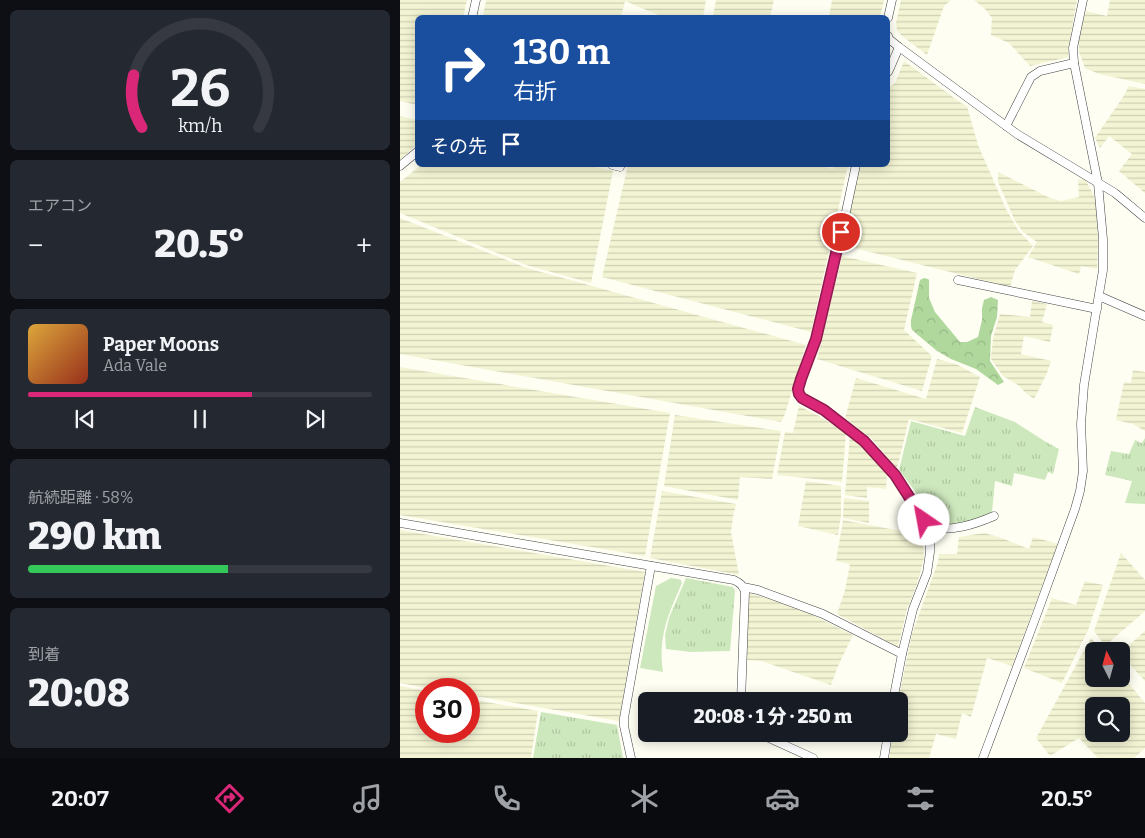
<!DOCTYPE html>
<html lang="ja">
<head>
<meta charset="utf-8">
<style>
  body { margin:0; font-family:Bitter,"Noto Sans JP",serif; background:#242831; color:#f1f3f6; height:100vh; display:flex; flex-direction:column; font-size:19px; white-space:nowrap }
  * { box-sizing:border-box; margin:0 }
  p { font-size:16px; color:#9ea1a6 }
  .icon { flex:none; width:28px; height:28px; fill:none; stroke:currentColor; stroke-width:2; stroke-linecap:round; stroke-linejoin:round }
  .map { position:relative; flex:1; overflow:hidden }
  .details { display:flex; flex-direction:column; gap:10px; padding:10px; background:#0d0f14; width:400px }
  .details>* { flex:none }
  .guide { position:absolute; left:15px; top:15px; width:475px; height:152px; border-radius:8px; box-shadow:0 2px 12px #0003; background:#1a4fa0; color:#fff; overflow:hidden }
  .needle { width:32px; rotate:354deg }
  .controls { position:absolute; left:685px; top:642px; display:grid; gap:10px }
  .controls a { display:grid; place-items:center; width:45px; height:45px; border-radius:8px; background:#171b24; box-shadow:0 2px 12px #0003; font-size:25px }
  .speed { position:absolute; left:15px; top:678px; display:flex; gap:10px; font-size:25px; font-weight:700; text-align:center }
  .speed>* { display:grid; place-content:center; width:65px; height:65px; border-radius:50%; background:#171b24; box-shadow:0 2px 12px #0003; line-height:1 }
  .speed .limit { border:8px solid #d22; background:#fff; color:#111 }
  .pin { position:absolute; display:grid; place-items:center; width:42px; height:42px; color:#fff; margin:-21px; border:2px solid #fff; border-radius:50%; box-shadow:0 1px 5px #0007 }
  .me { position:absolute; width:55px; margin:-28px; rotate:327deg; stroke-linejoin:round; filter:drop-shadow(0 0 4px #0008) }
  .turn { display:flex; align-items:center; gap:18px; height:105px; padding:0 15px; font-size:22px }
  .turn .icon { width:65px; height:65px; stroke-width:2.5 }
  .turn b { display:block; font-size:35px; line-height:42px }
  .then { display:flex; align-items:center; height:48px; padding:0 15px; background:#0003; gap:10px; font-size:19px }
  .big { font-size:38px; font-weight:800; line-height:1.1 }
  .details .widget { flex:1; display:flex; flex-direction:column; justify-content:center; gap:8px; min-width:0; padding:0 18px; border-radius:8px; background:#242831 }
  .details .dial { align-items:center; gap:0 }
  .dial svg { height:130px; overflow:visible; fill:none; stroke:#363941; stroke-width:7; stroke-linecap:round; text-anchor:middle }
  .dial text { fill:#f1f3f6; stroke:none }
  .song { display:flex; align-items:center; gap:15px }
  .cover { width:60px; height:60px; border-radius:8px; background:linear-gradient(135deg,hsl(40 70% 55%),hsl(10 70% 35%)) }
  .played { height:5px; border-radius:2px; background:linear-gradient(90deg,#db2777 65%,#363941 65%) }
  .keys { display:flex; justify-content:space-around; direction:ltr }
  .heat { display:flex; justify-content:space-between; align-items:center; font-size:28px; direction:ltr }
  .charge { height:8px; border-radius:4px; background:linear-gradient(90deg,#34c759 58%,#363941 0) }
  .trip { position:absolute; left:238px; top:692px; width:270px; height:50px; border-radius:8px; background:#171b24; box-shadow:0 2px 12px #0003; font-weight:800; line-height:50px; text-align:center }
  .tab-bar { display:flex; height:80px; justify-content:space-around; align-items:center; background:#090b0e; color:#9ea1a6 }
  .tab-bar .icon { width:35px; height:35px }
  .tab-bar .active { color:#db2777 }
  .tab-bar b { font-size:22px; color:#f1f3f6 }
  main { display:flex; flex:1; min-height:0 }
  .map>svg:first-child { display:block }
  .farmland { fill:url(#farmland-rules); fill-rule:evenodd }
  .grass { fill:url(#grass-tufts) }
  .forest { fill:url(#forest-crowns) }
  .park { fill:#cee8bd }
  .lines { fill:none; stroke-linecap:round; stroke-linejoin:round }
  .minor-casing { stroke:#434343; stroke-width:9 }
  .minor { stroke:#fff; stroke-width:8 }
  .route-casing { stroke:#8e194d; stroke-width:12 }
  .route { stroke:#db2777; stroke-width:9 }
</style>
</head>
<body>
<main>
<section class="details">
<div class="widget dial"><svg viewBox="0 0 100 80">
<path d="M14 69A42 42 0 1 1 86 69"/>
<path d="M14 69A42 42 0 0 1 9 37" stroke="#db2777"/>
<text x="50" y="56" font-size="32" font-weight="700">26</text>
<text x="50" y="72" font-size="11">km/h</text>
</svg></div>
<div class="widget"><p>エアコン</p>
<div class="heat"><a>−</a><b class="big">20.5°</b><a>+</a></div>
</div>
<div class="widget">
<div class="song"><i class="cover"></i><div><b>Paper Moons</b><p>Ada Vale</p></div></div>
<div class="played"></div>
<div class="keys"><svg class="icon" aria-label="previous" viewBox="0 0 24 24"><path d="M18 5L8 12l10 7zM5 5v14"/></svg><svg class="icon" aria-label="pause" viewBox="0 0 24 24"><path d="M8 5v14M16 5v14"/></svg><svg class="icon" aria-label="next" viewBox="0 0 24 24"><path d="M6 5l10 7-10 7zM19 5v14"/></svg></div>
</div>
<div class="widget"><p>航続距離 · 58%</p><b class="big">290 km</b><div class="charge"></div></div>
<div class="widget"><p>到着</p><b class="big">20:08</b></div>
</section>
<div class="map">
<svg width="745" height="758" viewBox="0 0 745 758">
  <defs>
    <pattern id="farmland-rules" width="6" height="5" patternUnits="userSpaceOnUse" patternTransform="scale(1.25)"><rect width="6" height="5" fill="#f3f4d3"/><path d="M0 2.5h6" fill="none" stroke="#cfd0b4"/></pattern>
    <pattern id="grass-tufts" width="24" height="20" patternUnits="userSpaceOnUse" patternTransform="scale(1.25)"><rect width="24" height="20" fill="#cee8bd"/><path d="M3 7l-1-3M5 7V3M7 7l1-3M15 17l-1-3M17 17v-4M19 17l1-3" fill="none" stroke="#b0c6a1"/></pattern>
    <pattern id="forest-crowns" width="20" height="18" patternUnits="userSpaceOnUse" patternTransform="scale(1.25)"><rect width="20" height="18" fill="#b0d89d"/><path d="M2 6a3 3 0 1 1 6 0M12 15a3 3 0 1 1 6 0" fill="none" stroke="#96b886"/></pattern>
  </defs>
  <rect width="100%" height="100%" fill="#fefef3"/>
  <g class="farmland">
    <path d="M0,0H67L63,17L18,18L17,105L0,101Z"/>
    <path d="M86,0H306L303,17H263L225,1L221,17H83Z"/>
    <path d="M316,0H374L370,17H313Z"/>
    <path d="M432,0H484L480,17H475L466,15H461L454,17H429Z"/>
    <path d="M501,0H551L544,6L527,55L502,36L497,30L496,23Z"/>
    <path d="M574,0H677L668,49L669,57L630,66L609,43L591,35L592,18L585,9Z"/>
    <path d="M710,0H745V84L699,74L685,68L679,52V36L686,11L707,16Z"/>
    <path d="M504,61L561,103L567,106L578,145L606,209L618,230L633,246L615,270L610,287L442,245L461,165H488V88L495,83Z"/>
    <path d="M729,86L745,89V193L719,171L732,154L709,136L700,148L695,138L723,97Z"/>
    <path d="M0,116L17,120L18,143L0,160Z"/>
    <path d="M21,165H186L213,171L191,283L126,265L0,213V182Z"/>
    <path d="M228,165H415L433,169L435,165H448L411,332L202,277Z"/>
    <path d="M598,172L650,198L661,201L679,197L678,180L685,179L696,200L698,242L697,269L681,266L679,274L628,257L637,242L623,232L615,221L598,182Z"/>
    <path d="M0,218L127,268L406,345L385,414L381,422L0,354Z"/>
    <path d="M442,256L517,273L504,330L532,356L522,391L417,359Z"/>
    <path d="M632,301L647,304L642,322L653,325L650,342L624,336L621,354L651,361L647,373L634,399L627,394L618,385L603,376L591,359L593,338L600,314L630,317Z"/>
    <path d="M537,359L556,364L580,377L562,433L509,419L497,469L473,440L445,418L456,378L526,399Z"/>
    <path d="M0,367L270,413L245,556L0,515Z"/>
    <path d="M733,370L745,372V431L733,424L716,420L724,382L731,383Z"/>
    <path d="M399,406L419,416L446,433L442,482L377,475L385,432L393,433Z"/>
    <path d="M275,415L381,431L372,479L340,477L338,500L264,486Z"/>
    <path d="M450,435L481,464L487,473L486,489L467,487V498L445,495Z"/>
    <path d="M406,481L441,486V515L438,535L398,526Z"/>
    <path d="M262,491L336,504L333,517L331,532L339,575L250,558Z"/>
    <path d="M444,498L469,501V523L443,518Z"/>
    <path d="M443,520L522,535L524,556L521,570L516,587L507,609L498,647L437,614L445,590L450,564L436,561Z"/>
    <path d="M0,530L245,572L219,721L69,695V689H33L0,683Z"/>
    <path d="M584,533L599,537L629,549L633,537L658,544L612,666L587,658L571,717L562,713L556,739L536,734L529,758H489L493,734H499L498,701L512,634L538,562L539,554H557L559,537Z"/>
    <path d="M721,553L745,580V611L705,646L694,631Z"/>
    <path d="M685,581L703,585L688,630L662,683L624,668L652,598L676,605Z"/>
    <path d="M348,593L366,598L410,614L453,635L438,666L431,685L361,661L346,660Z"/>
    <path d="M745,631V681L721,655V652Z"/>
    <path d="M691,638L702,651H694V679H721V674L745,703V748L734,758H698L679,738L650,756L636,738ZM694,706H721V734H694Z"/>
    <path d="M0,686L26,691V731H69V699L138,711L131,758H0Z"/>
  </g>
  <g class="grass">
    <path d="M575,407L615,422L646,442L659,449L653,474L648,472L645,480L614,473L612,486L595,481L592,512C583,518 554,529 544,525C542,524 539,522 537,520L499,470L511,421L565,436Z"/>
    <path d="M745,438V504L725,503L732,481L705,475L711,451L729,454L735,440L742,443Z"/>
    <path d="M286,578L333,587L335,591L330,651L291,652L266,649L265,635L269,618Z"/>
    <path d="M141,712L217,725L223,758H133Z"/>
  </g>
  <path class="forest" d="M524,278L528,279L529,280V298L535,312L560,342H567L578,337L582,320V308L584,300L591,297L598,300L597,317L591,336L590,361L604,382L598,385L576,369L551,359L537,351L512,330L511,326V320L520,280Z"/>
  <path class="park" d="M271,578L278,579L281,580L282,583C268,615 258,636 263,672L240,668L256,586Z"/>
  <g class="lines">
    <defs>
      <g id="minor">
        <path d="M72,18L76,0"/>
        <path d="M488,18L492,0"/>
        <path d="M488,36L489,39L499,47L617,134L715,193L745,218"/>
        <path d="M488,72L490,68L499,47"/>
        <path d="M606,126L631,77L640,71L674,63"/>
        <path d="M212,165L220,167V165"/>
        <path d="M456,165L438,249L416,339L401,379L398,389L399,394L402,398L424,411L464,441L495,475L524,520L530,528C553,531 573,525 594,516"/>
        <path d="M0,166L18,151"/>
        <path d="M558,280L697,309"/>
        <path d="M699,296L745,316"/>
        <path d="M0,523L334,580C340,583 343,585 345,592L341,701"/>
        <path d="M343,587L358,590L423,614L502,654"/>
        <path d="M493,701L502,654L513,609L527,573L530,552V528"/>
        <path d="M360,734L413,758"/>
        <path d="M231,758L224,726V718L251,566"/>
        <path d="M484,758L488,734"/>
        <path d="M583,758L638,611L675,509L680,491L683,471L681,424L684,385L703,270V239L698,183L674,63L673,48L683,0"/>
      </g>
    </defs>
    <use href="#minor" class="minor-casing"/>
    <use href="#minor" class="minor"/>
  </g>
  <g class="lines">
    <defs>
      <path id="route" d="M441,232L416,339L401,379L398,389L399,394L402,398L424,410L464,441L495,475L524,520"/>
    </defs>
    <use href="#route" class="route-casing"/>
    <use href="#route" class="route"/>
  </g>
</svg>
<div class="controls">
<a><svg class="needle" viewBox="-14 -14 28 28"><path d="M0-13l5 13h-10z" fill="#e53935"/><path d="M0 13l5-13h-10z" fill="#9ea1a6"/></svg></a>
<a><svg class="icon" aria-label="search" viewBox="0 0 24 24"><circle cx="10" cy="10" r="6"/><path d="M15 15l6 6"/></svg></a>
</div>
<div class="speed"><div class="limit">30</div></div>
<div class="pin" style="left:441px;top:232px;background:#d93025"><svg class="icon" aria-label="arrive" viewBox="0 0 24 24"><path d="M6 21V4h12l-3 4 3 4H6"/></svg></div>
<svg class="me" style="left:524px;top:520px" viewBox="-20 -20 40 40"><circle r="19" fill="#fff"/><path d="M0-13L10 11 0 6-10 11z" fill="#db2777"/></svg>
<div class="trip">20:08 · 1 分 · 250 m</div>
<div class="guide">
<div class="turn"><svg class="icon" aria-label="right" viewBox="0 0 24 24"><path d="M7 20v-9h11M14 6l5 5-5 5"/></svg><div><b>130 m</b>右折</div></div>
<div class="then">その先<svg class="icon" aria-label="arrive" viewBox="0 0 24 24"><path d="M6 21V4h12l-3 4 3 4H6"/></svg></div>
</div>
</div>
</main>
<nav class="tab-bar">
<b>20:07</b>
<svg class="icon active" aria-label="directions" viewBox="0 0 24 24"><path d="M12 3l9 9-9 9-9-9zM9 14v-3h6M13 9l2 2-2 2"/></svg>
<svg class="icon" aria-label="music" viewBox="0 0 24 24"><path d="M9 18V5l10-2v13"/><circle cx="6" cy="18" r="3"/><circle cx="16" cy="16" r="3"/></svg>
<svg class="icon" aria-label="phone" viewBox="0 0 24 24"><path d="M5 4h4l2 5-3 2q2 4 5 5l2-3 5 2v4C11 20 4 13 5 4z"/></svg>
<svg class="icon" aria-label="climate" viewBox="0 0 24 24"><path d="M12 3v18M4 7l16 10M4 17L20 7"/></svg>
<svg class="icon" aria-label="car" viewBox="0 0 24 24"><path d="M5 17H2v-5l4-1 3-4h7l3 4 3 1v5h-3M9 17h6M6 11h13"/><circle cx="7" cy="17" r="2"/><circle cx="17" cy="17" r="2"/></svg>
<svg class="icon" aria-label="filters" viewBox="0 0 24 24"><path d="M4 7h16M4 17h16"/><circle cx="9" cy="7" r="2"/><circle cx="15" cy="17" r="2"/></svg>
<b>20.5°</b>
</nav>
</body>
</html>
